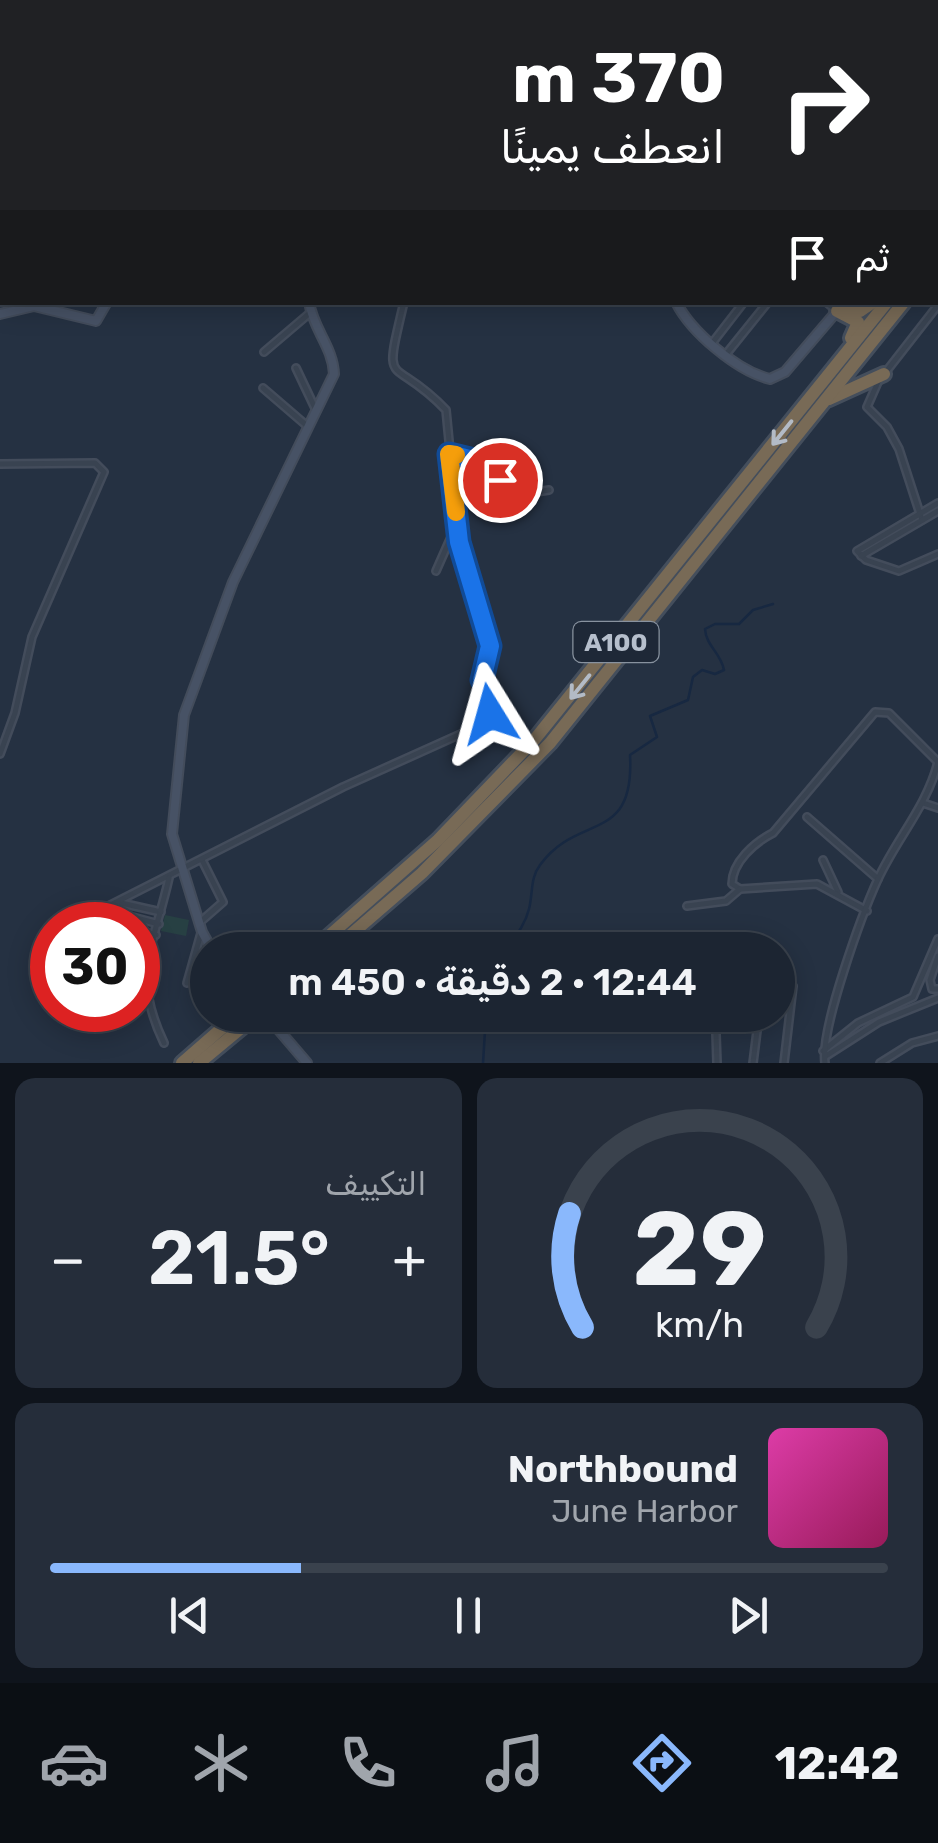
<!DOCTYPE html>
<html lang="ar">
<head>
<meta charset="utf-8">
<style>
  body { margin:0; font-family:Rubik,"Noto Naskh Arabic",sans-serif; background:#252d3a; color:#f1f3f6; direction:rtl; height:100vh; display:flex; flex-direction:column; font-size:38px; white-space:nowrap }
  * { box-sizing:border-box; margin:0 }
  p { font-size:32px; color:#a0a5ac }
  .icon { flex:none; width:55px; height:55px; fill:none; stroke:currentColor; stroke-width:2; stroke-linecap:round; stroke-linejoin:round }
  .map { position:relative; height:1063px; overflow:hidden; direction:ltr }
  .drawer { display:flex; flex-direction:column; gap:15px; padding:15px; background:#0f141c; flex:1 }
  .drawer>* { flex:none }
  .hud { position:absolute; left:0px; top:0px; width:940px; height:305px; box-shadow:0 5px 25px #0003,0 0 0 2px #3a424d; direction:rtl; background:#202124; color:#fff; overflow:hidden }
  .speed { position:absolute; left:30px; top:902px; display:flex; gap:20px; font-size:50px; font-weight:700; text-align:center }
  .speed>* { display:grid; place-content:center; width:130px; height:130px; border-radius:50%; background:#1c2532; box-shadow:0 5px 25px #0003,0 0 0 2px #3a424d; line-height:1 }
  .speed .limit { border:15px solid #d22; background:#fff; color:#111 }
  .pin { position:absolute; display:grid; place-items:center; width:85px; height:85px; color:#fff; margin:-42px; border:5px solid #fff; border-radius:50%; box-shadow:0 2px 10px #0007 }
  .me { position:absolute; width:110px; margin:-55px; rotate:352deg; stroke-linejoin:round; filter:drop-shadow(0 0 8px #0008) }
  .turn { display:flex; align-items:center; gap:35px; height:210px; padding:0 50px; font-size:45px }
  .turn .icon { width:130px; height:130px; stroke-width:2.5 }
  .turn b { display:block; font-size:70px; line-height:85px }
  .then { display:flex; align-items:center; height:95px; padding:0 50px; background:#0003; gap:20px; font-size:38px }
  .big { font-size:75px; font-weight:600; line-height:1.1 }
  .drawer .widget { flex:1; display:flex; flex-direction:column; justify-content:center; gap:15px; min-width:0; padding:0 35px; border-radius:20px; background:#252d3a }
  .drawer .dial { align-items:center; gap:0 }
  .dial svg { height:260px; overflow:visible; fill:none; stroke:#3a424d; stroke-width:7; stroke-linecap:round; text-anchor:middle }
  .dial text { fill:#f1f3f6; stroke:none }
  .song { display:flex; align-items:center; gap:30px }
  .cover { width:120px; height:120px; border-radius:15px; background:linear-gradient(135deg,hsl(320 70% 55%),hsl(330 70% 35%)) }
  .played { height:10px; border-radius:5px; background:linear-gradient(90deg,#8ab8fc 30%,#3a424d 30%) }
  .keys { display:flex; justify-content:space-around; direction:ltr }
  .heat { display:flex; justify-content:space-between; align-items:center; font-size:55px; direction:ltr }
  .drawer .tiles { flex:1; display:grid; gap:15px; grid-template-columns:1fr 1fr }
  .widget:last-child { grid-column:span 2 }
  .trip { position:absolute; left:190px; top:932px; width:605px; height:100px; border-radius:50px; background:#1c2532; box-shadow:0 5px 25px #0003,0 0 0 2px #3a424d; font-weight:600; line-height:100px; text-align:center; direction:rtl }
  .tabs { display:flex; height:160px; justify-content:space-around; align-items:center; background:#0b0f14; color:#a0a5ac }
  .tabs .icon { width:70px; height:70px }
  .tabs .current { color:#8ab8fc }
  .tabs b { font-size:45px; color:#f1f3f6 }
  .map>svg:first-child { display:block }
  .green { fill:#274043 }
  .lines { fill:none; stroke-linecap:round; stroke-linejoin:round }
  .stream { stroke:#172841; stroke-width:2.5 }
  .street-casing { stroke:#434c5b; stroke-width:10 }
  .secondary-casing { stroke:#434c5b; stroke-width:12 }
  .highway-casing { stroke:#444e5c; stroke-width:18 }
  .street { stroke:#394351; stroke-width:5 }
  .secondary { stroke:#475265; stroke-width:8 }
  .highway { stroke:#786a56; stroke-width:12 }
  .oneway { stroke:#b3bbc6 }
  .route-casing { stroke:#114b97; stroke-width:25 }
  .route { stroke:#1a73e8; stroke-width:18 }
  .slow { stroke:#f59e0b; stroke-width:18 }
  .labels { text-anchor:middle; stroke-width:10; stroke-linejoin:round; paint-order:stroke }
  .shield { fill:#1e2837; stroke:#88929f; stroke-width:2.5 }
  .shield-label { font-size:25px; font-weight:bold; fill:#b6bfcc }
</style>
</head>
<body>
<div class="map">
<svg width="938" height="1063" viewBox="0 0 938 1063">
  <rect width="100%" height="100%" fill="#253142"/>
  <path class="green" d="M165,915L189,920L186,936L161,931Z"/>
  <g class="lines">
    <g class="stream">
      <path d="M506,950C515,937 525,925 529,909C533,894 530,878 540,865C578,812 635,845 630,755L657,737L650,716L688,700L693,677L702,670L715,674L724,670C721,653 706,646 705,629L715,624H739L753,610L773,604"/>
      <path d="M483,1063L486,1015"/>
    </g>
    <defs>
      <g id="street">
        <path d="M921,0L924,2"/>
        <path d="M57,2L59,0"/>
        <path d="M833,2L835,0"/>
        <path d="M905,2L907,0"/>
        <path d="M0,25H2"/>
        <path d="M0,49L2,50"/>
        <path d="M938,61V60"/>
        <path d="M0,68H2"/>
        <path d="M0,103L2,92"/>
        <path d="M0,153L2,154"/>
        <path d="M938,183V182"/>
        <path d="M0,186H2"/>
        <path d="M826,302L837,311L843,302"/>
        <path d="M713,342L744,302"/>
        <path d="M264,352L311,312"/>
        <path d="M727,353L768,302"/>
        <path d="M296,368L315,408"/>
        <path d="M885,373L938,305"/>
        <path d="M878,382L867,407L887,427L899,449L922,520"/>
        <path d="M263,388L306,425"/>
        <path d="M449,454L478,461L517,495L549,490"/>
        <path d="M0,464L95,463L104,472L32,637L15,713L0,754"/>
        <path d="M938,503L857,551L866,560L899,571L938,554"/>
        <path d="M861,556L938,511"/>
        <path d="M436,571L455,528"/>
        <path d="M923,803L938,808"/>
        <path d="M807,817L878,879"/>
        <path d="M823,860L838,892"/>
        <path d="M740,889L732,884C732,862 755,842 773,833L875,712L889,713L938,762"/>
        <path d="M121,903L161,912"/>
        <path d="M687,906L726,901L740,889L817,884L867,911"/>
        <path d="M106,910L159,924"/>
        <path d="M83,920L109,925"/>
        <path d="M199,923L223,902L202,860"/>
        <path d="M71,925L343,787L474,728L490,714L491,695L482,680L490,646L459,543L446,410C391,352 382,395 404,302"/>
        <path d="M138,931L156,935"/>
        <path d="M938,956L930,980L932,989H938"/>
        <path d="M187,983L201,933"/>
        <path d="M716,1034L717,1063"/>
        <path d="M164,1043C131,974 153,949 169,878"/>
        <path d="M823,1051L858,1023L913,997L938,939"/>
        <path d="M826,1056L879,1022L938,998"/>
        <path d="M753,1063L759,1015"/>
        <path d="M784,1063L793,986"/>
        <path d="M825,1063C820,1029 862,914 878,879C897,838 927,806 938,762"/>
        <path d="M880,1063L912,1043L938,1036"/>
      </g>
      <g id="secondary">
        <path d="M225,2V0"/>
        <path d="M392,2V0"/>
        <path d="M715,2V0"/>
        <path d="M676,302C691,332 737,371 770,379L785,372L837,311"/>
        <path d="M0,314L34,306L96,321L107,302"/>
        <path d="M212,950L202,932L172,834L184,715L233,582L334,374C333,347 313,329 309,302"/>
        <path d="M266,1015L307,1063"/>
      </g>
      <g id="highway">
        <path d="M938,261V260"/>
        <path d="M837,311L858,322L851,338"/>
        <path d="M844,311H860L873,302"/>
        <path d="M829,399L884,374"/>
        <path d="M313,950L438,840L535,739L887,302"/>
        <path d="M333,950L422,873L550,743L904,302"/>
        <path d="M182,1063L237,1015"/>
        <path d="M199,1063L257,1015"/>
      </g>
    </defs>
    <use href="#street" class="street-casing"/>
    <use href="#secondary" class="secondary-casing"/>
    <use href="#highway" class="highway-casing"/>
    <use href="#street" class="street"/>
    <use href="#secondary" class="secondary"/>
    <use href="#highway" class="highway"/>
  </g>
  <defs><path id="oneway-shaft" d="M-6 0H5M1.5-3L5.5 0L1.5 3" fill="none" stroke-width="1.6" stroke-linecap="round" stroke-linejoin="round" transform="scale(2.5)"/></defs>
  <g class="oneway">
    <use href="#oneway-shaft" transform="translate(782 433) rotate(129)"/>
    <use href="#oneway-shaft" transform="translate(580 687) rotate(129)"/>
  </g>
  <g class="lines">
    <defs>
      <path id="route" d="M490,714L491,695L482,680L490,646L459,542L449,454L478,461L500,480"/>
    </defs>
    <use href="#route" class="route-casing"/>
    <use href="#route" class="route"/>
    <path class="slow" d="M456,512L449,454L456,455"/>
  </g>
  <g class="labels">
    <rect class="shield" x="573.5" y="622" width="85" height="40" rx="8"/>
    <g class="shield-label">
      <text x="616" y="651">A100</text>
    </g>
  </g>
</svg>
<div class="speed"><div class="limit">30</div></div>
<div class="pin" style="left:500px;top:480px;background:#d93025"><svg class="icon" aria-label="arrive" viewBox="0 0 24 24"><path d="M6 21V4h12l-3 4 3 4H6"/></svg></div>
<svg class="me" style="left:490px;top:714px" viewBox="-20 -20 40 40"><path d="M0-17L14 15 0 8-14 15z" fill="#1a73e8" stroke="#fff" stroke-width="4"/></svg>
<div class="trip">12:44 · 2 دقيقة · 450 m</div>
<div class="hud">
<div class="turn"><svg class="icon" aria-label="right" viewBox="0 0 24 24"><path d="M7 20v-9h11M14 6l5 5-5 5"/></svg><div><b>370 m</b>انعطف يمينًا</div></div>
<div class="then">ثم<svg class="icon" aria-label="arrive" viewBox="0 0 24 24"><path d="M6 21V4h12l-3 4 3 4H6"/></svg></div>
</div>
</div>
<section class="drawer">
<div class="tiles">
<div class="widget dial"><svg viewBox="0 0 100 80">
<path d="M14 69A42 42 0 1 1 86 69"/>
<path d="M14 69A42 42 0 0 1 10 34" stroke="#8ab8fc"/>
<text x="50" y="56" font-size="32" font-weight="700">29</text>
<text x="50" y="72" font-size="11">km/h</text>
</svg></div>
<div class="widget"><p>التكييف</p>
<div class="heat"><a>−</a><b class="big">21.5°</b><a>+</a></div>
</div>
<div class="widget">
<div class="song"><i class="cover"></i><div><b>Northbound</b><p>June Harbor</p></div></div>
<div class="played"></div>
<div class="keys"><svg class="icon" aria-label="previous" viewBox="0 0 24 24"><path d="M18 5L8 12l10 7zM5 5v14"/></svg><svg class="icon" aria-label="pause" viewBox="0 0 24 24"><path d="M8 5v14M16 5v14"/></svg><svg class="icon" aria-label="next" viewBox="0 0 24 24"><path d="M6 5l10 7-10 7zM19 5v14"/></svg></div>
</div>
</div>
</section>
<nav class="tabs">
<b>12:42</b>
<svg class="icon current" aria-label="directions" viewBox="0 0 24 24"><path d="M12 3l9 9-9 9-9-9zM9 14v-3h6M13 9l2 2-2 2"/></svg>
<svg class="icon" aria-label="music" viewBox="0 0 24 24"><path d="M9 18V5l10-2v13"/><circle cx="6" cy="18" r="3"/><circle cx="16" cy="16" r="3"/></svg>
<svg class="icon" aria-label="phone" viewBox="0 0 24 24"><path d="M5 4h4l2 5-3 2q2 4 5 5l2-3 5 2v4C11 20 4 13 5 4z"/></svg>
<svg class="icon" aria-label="climate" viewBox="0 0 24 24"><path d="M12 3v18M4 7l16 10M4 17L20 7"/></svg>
<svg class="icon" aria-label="car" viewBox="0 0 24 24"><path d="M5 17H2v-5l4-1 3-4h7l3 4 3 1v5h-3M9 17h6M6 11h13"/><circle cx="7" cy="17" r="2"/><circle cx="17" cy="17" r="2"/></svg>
</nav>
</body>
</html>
